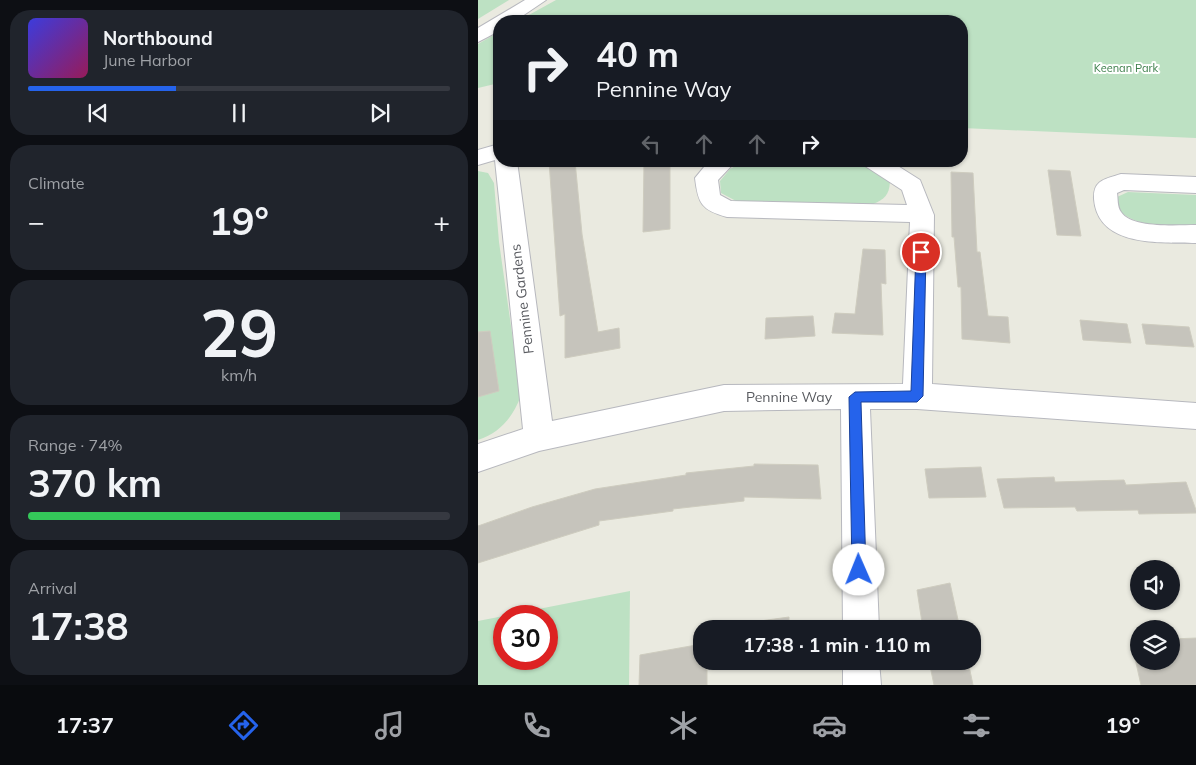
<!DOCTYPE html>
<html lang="en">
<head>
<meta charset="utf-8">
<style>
  body { margin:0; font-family:Mulish,sans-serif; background:#20242c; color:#f1f3f6; height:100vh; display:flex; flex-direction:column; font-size:19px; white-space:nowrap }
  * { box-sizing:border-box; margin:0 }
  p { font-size:16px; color:#9ea1a6 }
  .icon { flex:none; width:28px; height:28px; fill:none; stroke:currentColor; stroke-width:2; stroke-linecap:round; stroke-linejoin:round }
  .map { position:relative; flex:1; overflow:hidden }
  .side { display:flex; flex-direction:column; gap:10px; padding:10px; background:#0d0f14; width:478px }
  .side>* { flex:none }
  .hud { position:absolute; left:15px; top:15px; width:475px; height:152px; border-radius:20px; box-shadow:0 1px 4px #0004; background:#171b24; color:#f1f3f6; overflow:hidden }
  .controls { position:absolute; left:652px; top:560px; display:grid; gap:10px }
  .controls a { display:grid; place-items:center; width:50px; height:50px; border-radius:50%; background:#171b24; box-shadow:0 1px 4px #0004; font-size:25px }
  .speed { position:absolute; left:15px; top:605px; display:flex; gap:10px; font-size:25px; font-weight:700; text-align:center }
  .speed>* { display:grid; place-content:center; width:65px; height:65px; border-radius:50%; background:#171b24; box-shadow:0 1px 4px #0004; line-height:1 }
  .speed .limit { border:8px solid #d22; background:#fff; color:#111 }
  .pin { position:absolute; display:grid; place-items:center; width:42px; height:42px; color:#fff; margin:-21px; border:2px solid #fff; border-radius:50%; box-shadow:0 1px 5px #0007 }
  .me { position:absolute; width:55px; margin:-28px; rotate:359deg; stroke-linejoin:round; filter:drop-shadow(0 0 4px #0008) }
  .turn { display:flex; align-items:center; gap:18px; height:105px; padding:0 20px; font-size:22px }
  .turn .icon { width:65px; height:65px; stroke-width:2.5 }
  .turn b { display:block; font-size:35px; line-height:42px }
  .lanes { display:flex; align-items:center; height:48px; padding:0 20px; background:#0003; justify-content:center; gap:25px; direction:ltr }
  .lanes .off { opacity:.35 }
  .big { font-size:38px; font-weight:700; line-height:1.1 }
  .side .widget { flex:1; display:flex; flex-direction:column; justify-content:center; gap:8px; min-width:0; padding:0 18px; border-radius:20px; background:#20242c }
  .side .dial { align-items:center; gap:0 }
  .dial b { font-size:65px; line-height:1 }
  .song { display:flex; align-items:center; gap:15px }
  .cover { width:60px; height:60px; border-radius:8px; background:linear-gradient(135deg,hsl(240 70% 55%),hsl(330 70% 35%)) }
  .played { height:5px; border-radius:2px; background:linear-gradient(90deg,#2563eb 35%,#363941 35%) }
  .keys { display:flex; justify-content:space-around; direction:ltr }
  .heat { display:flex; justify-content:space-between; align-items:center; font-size:28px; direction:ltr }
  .charge { height:8px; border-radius:4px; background:linear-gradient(90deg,#34c759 74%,#363941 0) }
  .trip { position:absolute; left:215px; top:620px; width:288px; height:50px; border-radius:20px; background:#171b24; box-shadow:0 1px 4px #0004; font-weight:700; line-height:50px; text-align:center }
  .tabs { display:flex; height:80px; justify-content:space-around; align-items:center; background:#090b0e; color:#9ea1a6 }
  .tabs .icon { width:35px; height:35px }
  .tabs .selected { color:#2563eb }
  .tabs b { font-size:22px; color:#f1f3f6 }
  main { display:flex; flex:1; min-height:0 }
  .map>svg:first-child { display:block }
  .green { fill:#bde1c3; fill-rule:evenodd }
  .building { fill:#c6c4bc; stroke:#ceccbf }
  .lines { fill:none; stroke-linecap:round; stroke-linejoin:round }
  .minor-casing { stroke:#b7b8be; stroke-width:2 }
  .tertiary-casing { stroke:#b7b8be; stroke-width:2 }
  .minor { fill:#fff; fill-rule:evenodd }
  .tertiary { fill:#fff; fill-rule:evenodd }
  .route { fill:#2563eb; stroke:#184099 }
  .labels { text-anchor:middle; stroke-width:4; stroke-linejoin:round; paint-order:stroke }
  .far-park-label { font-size:11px; fill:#3a7d48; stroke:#fff }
  .street-label { font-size:14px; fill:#585a5f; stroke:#fff }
</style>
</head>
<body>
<main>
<section class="side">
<div class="widget">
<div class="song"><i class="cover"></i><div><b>Northbound</b><p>June Harbor</p></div></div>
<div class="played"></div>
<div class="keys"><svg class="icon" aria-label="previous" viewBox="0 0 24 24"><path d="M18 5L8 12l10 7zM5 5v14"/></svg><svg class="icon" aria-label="pause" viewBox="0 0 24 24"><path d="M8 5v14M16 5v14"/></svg><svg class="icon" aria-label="next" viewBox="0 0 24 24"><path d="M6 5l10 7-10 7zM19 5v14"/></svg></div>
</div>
<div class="widget"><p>Climate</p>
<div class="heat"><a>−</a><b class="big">19°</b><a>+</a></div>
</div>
<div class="widget dial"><b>29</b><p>km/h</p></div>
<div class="widget"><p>Range · 74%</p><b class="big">370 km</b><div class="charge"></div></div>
<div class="widget"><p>Arrival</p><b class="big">17:38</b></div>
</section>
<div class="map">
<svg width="719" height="685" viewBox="0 0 719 685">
  <rect width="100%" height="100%" fill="#eaeae0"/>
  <g class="green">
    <path d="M0,0H31L0,19Z"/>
    <path d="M78,0H718V138L484,128V21H40Z"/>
    <path d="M21,32V83L0,88V44Z"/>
    <path d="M266,161H367L392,166L412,182C411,195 407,199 395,204L258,201L243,193L242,181L252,169Z"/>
    <path d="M0,171L10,173L16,183L21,242L43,396C34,418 23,432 0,440Z"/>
    <path d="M650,192L718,195V226C689,225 656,230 636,205L639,197Z"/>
    <path d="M152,591L151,685H0V621ZM26,616H69V659H26Z"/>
  </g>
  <g class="building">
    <path d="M71,161H97L104,234L120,332L141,328L142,348L87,358V314L82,316Z"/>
    <path d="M166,161H192V229L165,232Z"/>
    <path d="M570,170L592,171L603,236L579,235Z"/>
    <path d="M473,172L495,173L499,252H502L510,316L530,317L532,343L484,339L483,287H480L476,237H474Z"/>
    <path d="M385,249L407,250L408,284L403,283L405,335L354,333L357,313L377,314Z"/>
    <path d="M335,316L337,336L287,339L288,318Z"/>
    <path d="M602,320L649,324L653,343L605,340Z"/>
    <path d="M664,324L711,327L716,347L668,344Z"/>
    <path d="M12,331L21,391L0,397V332Z"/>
    <path d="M276,464L340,465L343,499L266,497V501L195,509V511L121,521V525L0,563V526L54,507L117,489L208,475V473L276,466Z"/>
    <path d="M503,467L508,497L451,498L447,469Z"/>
    <path d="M576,477L577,482L646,480L648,485L708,482L719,513L661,514L660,510L599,511L597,507L526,508L519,479Z"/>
    <path d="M472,583L482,629H445L439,590Z"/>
    <path d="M311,617V629H246V626Z"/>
    <path d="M719,638V685H663L653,641L661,640V661H694V639Z"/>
    <path d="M224,644V661H285L229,667V685H161L162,655Z"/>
    <path d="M451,661H490L495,685H456Z"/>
  </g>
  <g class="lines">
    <defs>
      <g id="minor">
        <path d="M21,144V161H39L74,421L246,385L425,384L432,222L249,217C223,210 220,203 217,178L231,161H258L240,180L242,195L253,201L429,205L424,190L387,166L384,161H412L442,180L456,215L454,384L719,403V429L439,409H392L401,629H365L363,409L246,411L61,451L0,472V444L45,429L17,160L0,165V150Z"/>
        <path d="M643,174L719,177V193L646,190L639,193C640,199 639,207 643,212C654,229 700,225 719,225V243C683,242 620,248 616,199C615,180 627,179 643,174Z"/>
        <path d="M365,661H401L403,685H365Z"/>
      </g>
      <path id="tertiary" d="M47,0H68L37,21H21V31L0,42V28Z"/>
    </defs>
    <use href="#minor" class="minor-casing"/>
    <use href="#tertiary" class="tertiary-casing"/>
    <use href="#minor" class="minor"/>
    <use href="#tertiary" class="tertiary"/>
  </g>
  <path class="route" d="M443,248L448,252L445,396L439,402H383L388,570L386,575L381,578L376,575L374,570L371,397L377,392L433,391L438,252Z"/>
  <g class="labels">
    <g class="far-park-label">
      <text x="648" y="72">Keenan Park</text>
    </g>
    <g class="street-label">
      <text transform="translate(44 299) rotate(-97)" y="5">Pennine Gardens</text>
      <text x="311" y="402">Pennine Way</text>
    </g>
  </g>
</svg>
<div class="controls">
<a><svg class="icon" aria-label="sound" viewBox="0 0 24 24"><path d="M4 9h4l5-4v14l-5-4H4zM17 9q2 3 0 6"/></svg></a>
<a><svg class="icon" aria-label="layers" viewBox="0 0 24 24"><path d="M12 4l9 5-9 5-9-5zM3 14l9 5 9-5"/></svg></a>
</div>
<div class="speed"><div class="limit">30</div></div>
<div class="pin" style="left:443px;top:252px;background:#d93025"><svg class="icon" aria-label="arrive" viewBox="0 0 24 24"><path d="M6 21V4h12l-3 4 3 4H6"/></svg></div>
<svg class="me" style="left:381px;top:570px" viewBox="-20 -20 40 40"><circle r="19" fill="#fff"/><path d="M0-13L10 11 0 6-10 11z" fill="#2563eb"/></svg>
<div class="trip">17:38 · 1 min · 110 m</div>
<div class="hud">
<div class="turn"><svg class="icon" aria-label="right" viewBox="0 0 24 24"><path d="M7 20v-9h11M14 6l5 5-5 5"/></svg><div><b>40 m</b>Pennine Way</div></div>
<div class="lanes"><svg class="icon off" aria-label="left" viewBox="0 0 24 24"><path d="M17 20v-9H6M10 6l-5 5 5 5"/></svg><svg class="icon off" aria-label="ahead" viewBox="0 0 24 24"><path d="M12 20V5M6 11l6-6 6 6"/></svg><svg class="icon off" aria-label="ahead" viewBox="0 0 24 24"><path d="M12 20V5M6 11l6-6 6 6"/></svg><svg class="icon" aria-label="right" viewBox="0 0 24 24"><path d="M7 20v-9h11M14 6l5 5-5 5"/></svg></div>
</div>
</div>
</main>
<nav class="tabs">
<b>17:37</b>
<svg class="icon selected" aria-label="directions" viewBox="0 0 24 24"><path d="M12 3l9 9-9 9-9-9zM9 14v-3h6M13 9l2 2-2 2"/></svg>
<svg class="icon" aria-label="music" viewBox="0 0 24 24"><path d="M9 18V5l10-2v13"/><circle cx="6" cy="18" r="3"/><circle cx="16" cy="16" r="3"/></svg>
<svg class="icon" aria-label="phone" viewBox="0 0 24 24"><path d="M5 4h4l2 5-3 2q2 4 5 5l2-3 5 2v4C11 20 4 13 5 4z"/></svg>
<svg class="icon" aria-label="climate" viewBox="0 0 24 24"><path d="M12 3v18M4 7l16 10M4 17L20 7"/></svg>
<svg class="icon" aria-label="car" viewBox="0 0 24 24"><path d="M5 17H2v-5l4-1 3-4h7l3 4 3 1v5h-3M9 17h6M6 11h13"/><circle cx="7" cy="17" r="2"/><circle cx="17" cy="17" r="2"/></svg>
<svg class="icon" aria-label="filters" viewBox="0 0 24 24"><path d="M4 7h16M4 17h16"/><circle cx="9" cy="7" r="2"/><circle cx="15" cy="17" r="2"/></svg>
<b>19°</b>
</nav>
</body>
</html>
